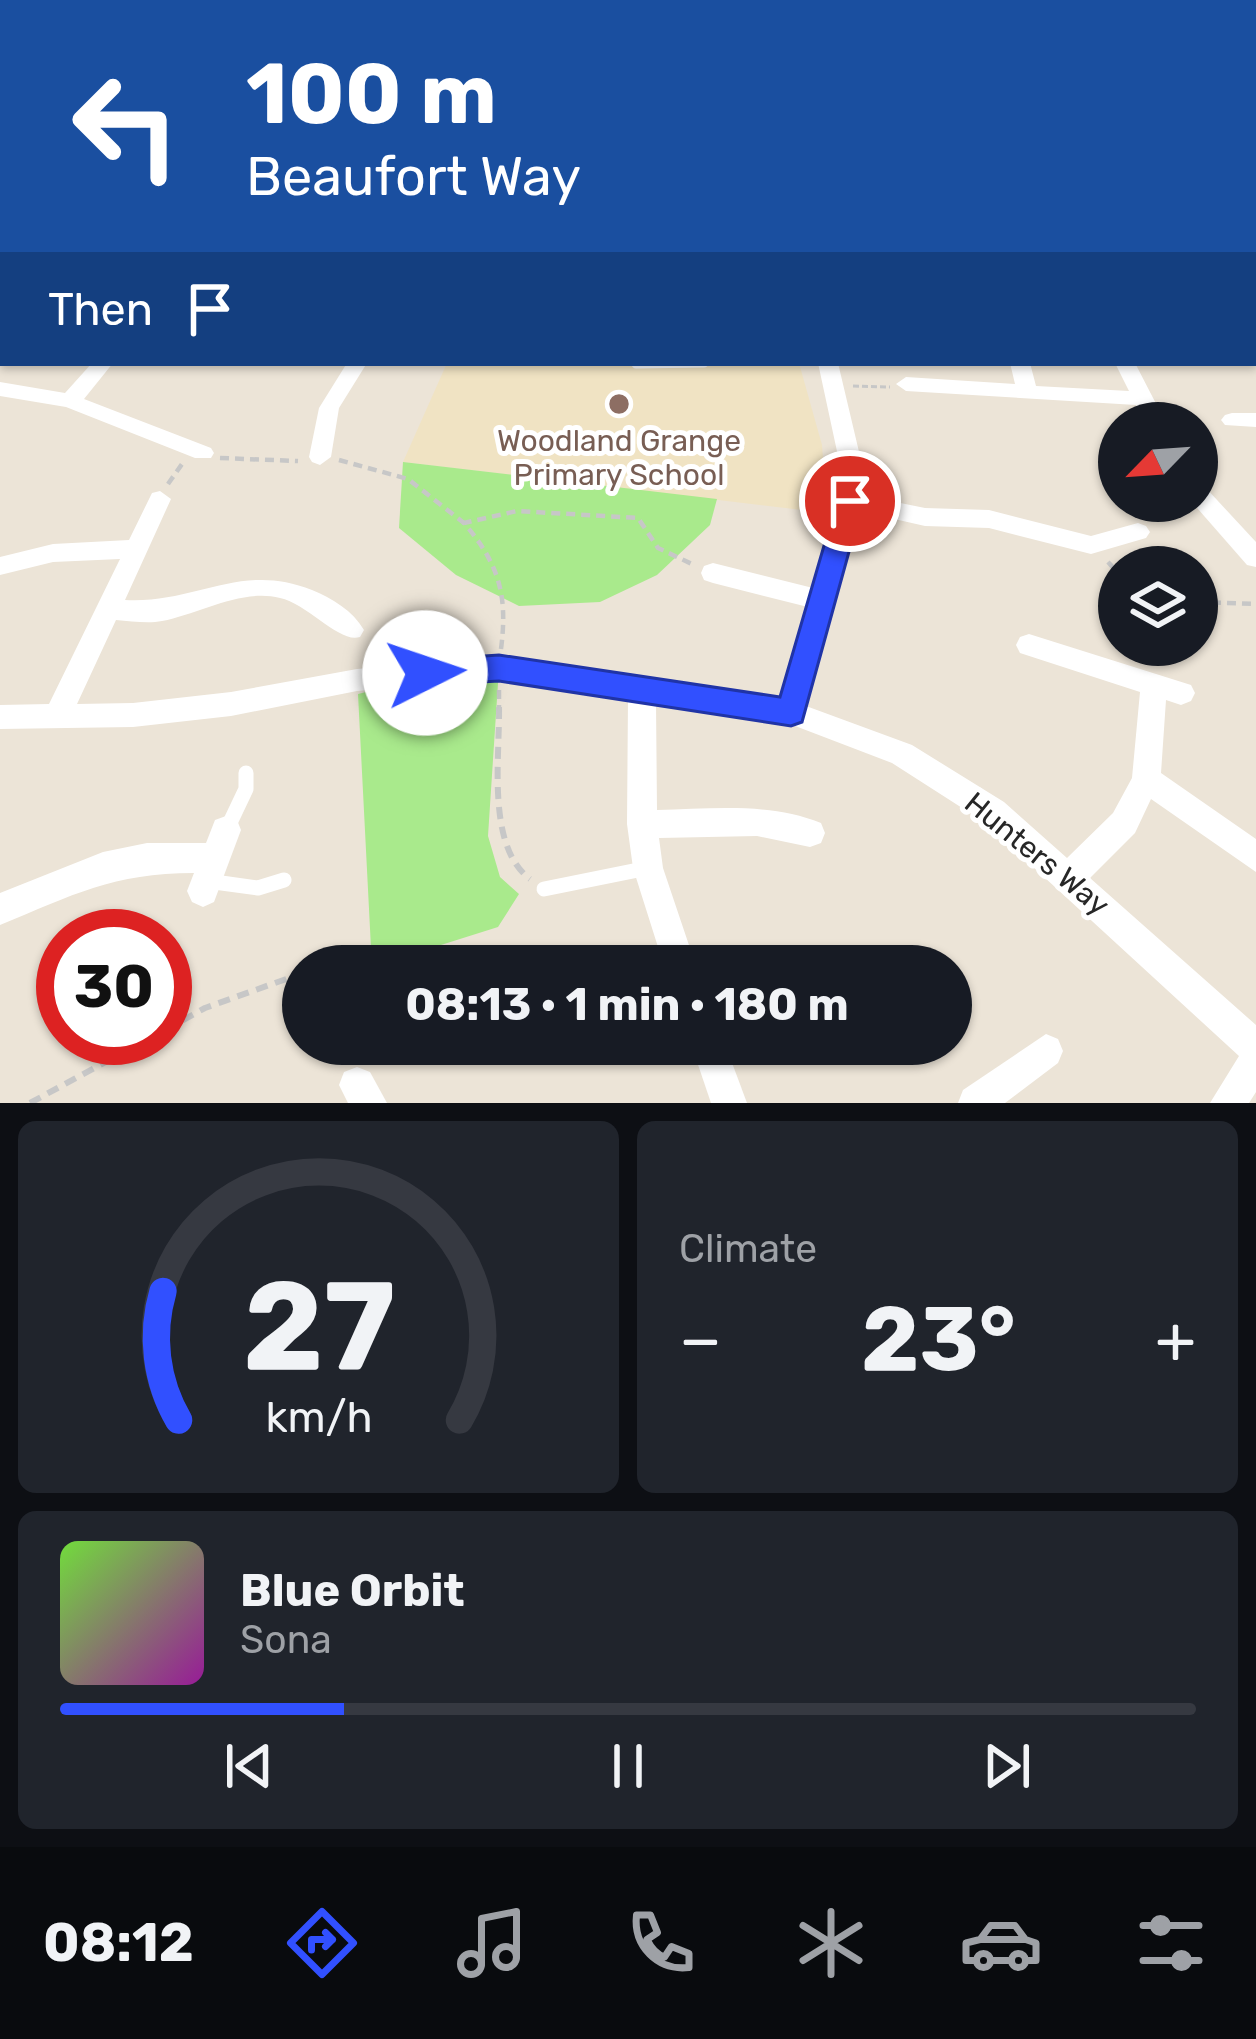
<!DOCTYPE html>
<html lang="en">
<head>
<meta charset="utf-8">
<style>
  body { margin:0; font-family:Rubik,sans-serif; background:#20242c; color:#f1f3f6; height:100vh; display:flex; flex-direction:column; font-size:45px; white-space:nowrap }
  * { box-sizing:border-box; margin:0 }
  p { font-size:39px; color:#9ea1a6 }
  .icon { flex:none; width:66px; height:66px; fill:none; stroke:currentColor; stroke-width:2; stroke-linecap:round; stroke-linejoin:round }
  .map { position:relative; height:1103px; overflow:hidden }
  .sheet { display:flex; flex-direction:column; gap:18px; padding:18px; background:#0d0f14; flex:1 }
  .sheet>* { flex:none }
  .top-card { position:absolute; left:0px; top:0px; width:1257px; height:366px; box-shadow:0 3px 9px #0004; background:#1a4fa0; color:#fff; overflow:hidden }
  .needle { width:78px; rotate:245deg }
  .tools { position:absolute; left:1098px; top:402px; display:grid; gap:24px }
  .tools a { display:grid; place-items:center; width:120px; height:120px; border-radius:50%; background:#171b24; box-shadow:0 3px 9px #0004; font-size:60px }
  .speed { position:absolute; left:36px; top:909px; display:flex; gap:24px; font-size:60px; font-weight:700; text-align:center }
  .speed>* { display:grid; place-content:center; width:156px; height:156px; border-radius:50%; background:#171b24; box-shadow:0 3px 9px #0004; line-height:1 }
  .speed .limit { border:18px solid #d22; background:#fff; color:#111 }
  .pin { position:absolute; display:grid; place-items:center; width:102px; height:102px; color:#fff; margin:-51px; border:6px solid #fff; border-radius:50%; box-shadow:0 3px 12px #0007 }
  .me { position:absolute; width:132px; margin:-66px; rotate:86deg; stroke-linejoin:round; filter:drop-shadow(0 0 9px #0008) }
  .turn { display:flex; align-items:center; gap:42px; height:252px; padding:0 48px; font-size:54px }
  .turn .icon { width:156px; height:156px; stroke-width:2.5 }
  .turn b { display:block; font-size:84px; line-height:102px }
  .then { display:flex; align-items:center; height:114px; padding:0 48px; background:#0003; gap:24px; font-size:45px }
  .big { font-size:90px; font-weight:700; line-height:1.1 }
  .sheet .card { flex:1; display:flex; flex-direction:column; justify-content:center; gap:18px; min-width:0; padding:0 42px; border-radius:18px; background:#20242c }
  .sheet .dial { align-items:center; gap:0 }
  .dial svg { height:312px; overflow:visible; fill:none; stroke:#363941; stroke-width:7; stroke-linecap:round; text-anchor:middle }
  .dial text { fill:#f1f3f6; stroke:none }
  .song { display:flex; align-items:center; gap:36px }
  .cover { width:144px; height:144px; border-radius:18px; background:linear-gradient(135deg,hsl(100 70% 55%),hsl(300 70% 35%)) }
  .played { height:12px; border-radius:6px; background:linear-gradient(90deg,#3150ff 25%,#363941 25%) }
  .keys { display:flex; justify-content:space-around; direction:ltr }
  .heat { display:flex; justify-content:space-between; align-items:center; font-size:66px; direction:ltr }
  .sheet .tiles { flex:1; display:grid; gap:18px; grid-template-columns:1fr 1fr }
  .card:last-child { grid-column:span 2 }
  .trip { position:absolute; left:282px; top:945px; width:690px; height:120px; border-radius:60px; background:#171b24; box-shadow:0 3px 9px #0004; font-weight:700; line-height:120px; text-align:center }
  .dock { display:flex; height:192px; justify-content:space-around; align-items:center; background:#090b0e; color:#9ea1a6 }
  .dock .icon { width:84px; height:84px }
  .dock .active { color:#3150ff }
  .dock b { font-size:54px; color:#f1f3f6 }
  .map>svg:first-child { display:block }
  .education { fill:#f0e3c3 }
  .green { fill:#a9ea8c }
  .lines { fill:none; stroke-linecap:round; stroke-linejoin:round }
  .path-far2 { stroke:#c7c7c7; stroke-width:3; stroke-dasharray:6 3; stroke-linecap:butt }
  .path-far1 { stroke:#c7c7c7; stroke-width:4.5; stroke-dasharray:9 6; stroke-linecap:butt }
  .path { stroke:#c7c7c7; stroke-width:6; stroke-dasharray:12 8; stroke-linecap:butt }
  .lane-far1 { stroke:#fff; stroke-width:9 }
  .lane { stroke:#fff; stroke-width:15 }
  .street { fill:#fff; fill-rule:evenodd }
  .route { fill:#3150ff; stroke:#2034a6; stroke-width:3 }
  .education-dot { fill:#8d6e63; stroke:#fff; stroke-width:4.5 }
  .labels { text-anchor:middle; stroke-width:10; stroke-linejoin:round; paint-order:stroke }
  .education-label { font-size:30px; fill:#785e54; stroke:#fff }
  .street-label { font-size:30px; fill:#272727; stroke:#fff }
</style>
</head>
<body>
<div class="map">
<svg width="1256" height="1103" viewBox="0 0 1256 1103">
  <rect width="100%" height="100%" fill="#ece4d7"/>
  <path class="education" d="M447,363H799L822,445L827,513L403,462Z"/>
  <g class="green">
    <path d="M403,462L717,499L710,525L657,575L600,602L519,606L456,575L399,528Z"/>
    <path d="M499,668L488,836L500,877L519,894L498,927L387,962L371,948L358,694L459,669Z"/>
  </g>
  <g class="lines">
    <path class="path-far2" d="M853,386L890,387"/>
    <g class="path-far1">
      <path d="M220,458L298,461"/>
      <path d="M339,460L408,479L464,523"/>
      <path d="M168,484L182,464"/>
      <path d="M1108,562L1119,574"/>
      <path d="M1197,602L1256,604"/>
      <path d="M501,649C508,595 499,564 464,523L517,511L638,518L658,548L694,565"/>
      <path d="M499,690V710"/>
    </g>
    <g class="path">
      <path d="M499,707C500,757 486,846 530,879"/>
      <path d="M321,966L371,948L372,966"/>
      <path d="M165,1030L205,1008L303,973"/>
      <path d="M364,1056L366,1044"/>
      <path d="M30,1103L150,1038"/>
    </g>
    <path class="lane-far1" d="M636,364L704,363"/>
    <g class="lane">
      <path d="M227,829L246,789V773"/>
      <path d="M207,881L258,888L284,880"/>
      <path d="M544,889L648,868"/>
    </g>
    <g class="street">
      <path d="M294,0H315L318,3H297Z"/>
      <path d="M648,0H683L686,3H651Z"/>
      <path d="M1144,0H1181L1184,3H1147Z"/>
      <rect x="1254" y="8" width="2" height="8"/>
      <rect x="0" y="23" width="3" height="8"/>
      <rect x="1254" y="61" width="2" height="8"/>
      <rect x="0" y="81" width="3" height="8"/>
      <path d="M1254,140L1256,141V152L1254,151Z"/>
      <path d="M3,194V205L0,206V195Z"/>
      <path d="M0,242H3L0,253Z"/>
      <rect x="1254" y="247" width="2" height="10"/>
      <rect x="0" y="306" width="3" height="12"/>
      <path d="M92,363H113L84,399L211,448L214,453L211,458H195L66,407L0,396V382L65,393Z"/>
      <path d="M347,363H367L339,408L331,457L320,465L312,462L309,457L319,408Z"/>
      <path d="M818,363H838L860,456L861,495L925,508L989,510L1091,536L1138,523L1146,526L1150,532L1146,538L1091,554L989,528L925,526L859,511L806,706L912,745L1004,802L1067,858L1113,813L1132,778L1140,692L1020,653L1016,645L1020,637L1029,634L1191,685L1195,693L1191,701L1181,705L1166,700L1161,773L1256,839V872L1151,799L1135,833L1090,878L1256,1025V1092L1249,1103H1210L1239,1056L984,822L892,763L790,724L656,703L657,810C711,809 769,802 821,823L825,833L821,843L810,847L757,836L659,838L663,868L696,966H664L633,868L627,824L628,699L499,679L357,691L231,716L133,727L0,729V705L49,704L120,559L53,562L0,575V557L53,544L129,540L152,493L160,491L171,499L125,600C196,604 241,561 312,590C332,598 353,611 364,630L360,637C340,644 308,604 280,598C242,588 199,614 162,621C148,624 131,621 116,620L77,704L133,703L231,692L357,669L499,657L781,699L808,607L713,583L704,580L701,573L704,566L713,563L813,588L839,501L838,456Z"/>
      <path d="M1010,363H1030L1036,386L1129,391L1115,363H1135L1166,423H1144L1136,405L906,391L896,384L906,377L1015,384Z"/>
      <path d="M1232,413H1256V427L1225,425L1221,420L1225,415Z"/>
      <path d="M1197,485L1205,487L1256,542V567L1247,565L1191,501H1197Z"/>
      <path d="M226,816L237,820L241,830L214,902L203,907L192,902L187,891L194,873C113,873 73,895 0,925V893L103,852L147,843H206L215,820Z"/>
      <path d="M1046,1034L1058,1039L1063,1051L1058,1063L1005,1103H958L963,1090Z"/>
      <path d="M691,1044H725L747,1103H711Z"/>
      <path d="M357,1067L370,1072L387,1103H348L339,1085L344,1072Z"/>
    </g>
  </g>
  <path class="route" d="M850,491L863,501L802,722L791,726L499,681L425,685L414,682L410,673L414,664L425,660L499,655L780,697L837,501Z"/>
  <circle class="education-dot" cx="619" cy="404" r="12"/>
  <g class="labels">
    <g class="education-label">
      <text x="619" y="451">Woodland Grange<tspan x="619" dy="34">Primary School</tspan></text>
    </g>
    <g class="street-label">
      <text transform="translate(1037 854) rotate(39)" y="10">Hunters Way</text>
    </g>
  </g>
</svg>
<div class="tools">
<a><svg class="needle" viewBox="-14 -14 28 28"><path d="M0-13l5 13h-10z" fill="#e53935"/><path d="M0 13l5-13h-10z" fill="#9ea1a6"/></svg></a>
<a><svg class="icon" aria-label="layers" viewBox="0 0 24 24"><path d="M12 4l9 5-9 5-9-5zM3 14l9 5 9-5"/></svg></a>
</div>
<div class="speed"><div class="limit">30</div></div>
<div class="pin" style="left:850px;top:501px;background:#d93025"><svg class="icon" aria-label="arrive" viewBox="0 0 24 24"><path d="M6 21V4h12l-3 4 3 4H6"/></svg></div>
<svg class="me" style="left:425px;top:673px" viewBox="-20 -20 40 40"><circle r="19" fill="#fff"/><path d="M0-13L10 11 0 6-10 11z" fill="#3150ff"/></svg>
<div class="trip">08:13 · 1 min · 180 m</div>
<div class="top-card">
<div class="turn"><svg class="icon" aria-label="left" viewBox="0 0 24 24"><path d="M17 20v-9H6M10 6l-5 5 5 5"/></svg><div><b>100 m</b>Beaufort Way</div></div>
<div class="then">Then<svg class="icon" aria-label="arrive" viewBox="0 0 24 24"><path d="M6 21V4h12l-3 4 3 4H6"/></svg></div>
</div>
</div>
<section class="sheet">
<div class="tiles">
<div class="card dial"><svg viewBox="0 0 100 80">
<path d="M14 69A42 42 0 1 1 86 69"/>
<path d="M14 69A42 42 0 0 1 10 36" stroke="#3150ff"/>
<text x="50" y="56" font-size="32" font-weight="700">27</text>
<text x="50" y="72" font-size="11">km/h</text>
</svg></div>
<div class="card"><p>Climate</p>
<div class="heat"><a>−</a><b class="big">23°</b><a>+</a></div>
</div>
<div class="card">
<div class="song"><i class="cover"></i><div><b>Blue Orbit</b><p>Sona</p></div></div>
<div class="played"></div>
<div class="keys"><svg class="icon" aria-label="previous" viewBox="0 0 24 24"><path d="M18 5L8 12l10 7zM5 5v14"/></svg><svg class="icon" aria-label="pause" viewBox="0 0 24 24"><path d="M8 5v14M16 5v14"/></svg><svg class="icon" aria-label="next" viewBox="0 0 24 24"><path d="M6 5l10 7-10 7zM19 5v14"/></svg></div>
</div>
</div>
</section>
<nav class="dock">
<b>08:12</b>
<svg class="icon active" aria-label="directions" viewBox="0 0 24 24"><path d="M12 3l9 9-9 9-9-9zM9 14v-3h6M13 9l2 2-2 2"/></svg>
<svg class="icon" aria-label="music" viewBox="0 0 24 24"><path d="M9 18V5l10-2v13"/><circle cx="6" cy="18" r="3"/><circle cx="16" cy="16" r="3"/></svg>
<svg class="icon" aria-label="phone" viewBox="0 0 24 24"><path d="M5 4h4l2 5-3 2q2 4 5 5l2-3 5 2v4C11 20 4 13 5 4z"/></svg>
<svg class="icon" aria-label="climate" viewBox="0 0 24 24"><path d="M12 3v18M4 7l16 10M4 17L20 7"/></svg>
<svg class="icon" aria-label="car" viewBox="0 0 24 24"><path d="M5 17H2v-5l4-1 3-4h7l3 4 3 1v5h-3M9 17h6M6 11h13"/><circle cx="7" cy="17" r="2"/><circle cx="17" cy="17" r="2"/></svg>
<svg class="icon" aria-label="filters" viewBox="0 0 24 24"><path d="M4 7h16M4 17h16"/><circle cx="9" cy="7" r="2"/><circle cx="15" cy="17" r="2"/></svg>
</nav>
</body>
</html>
